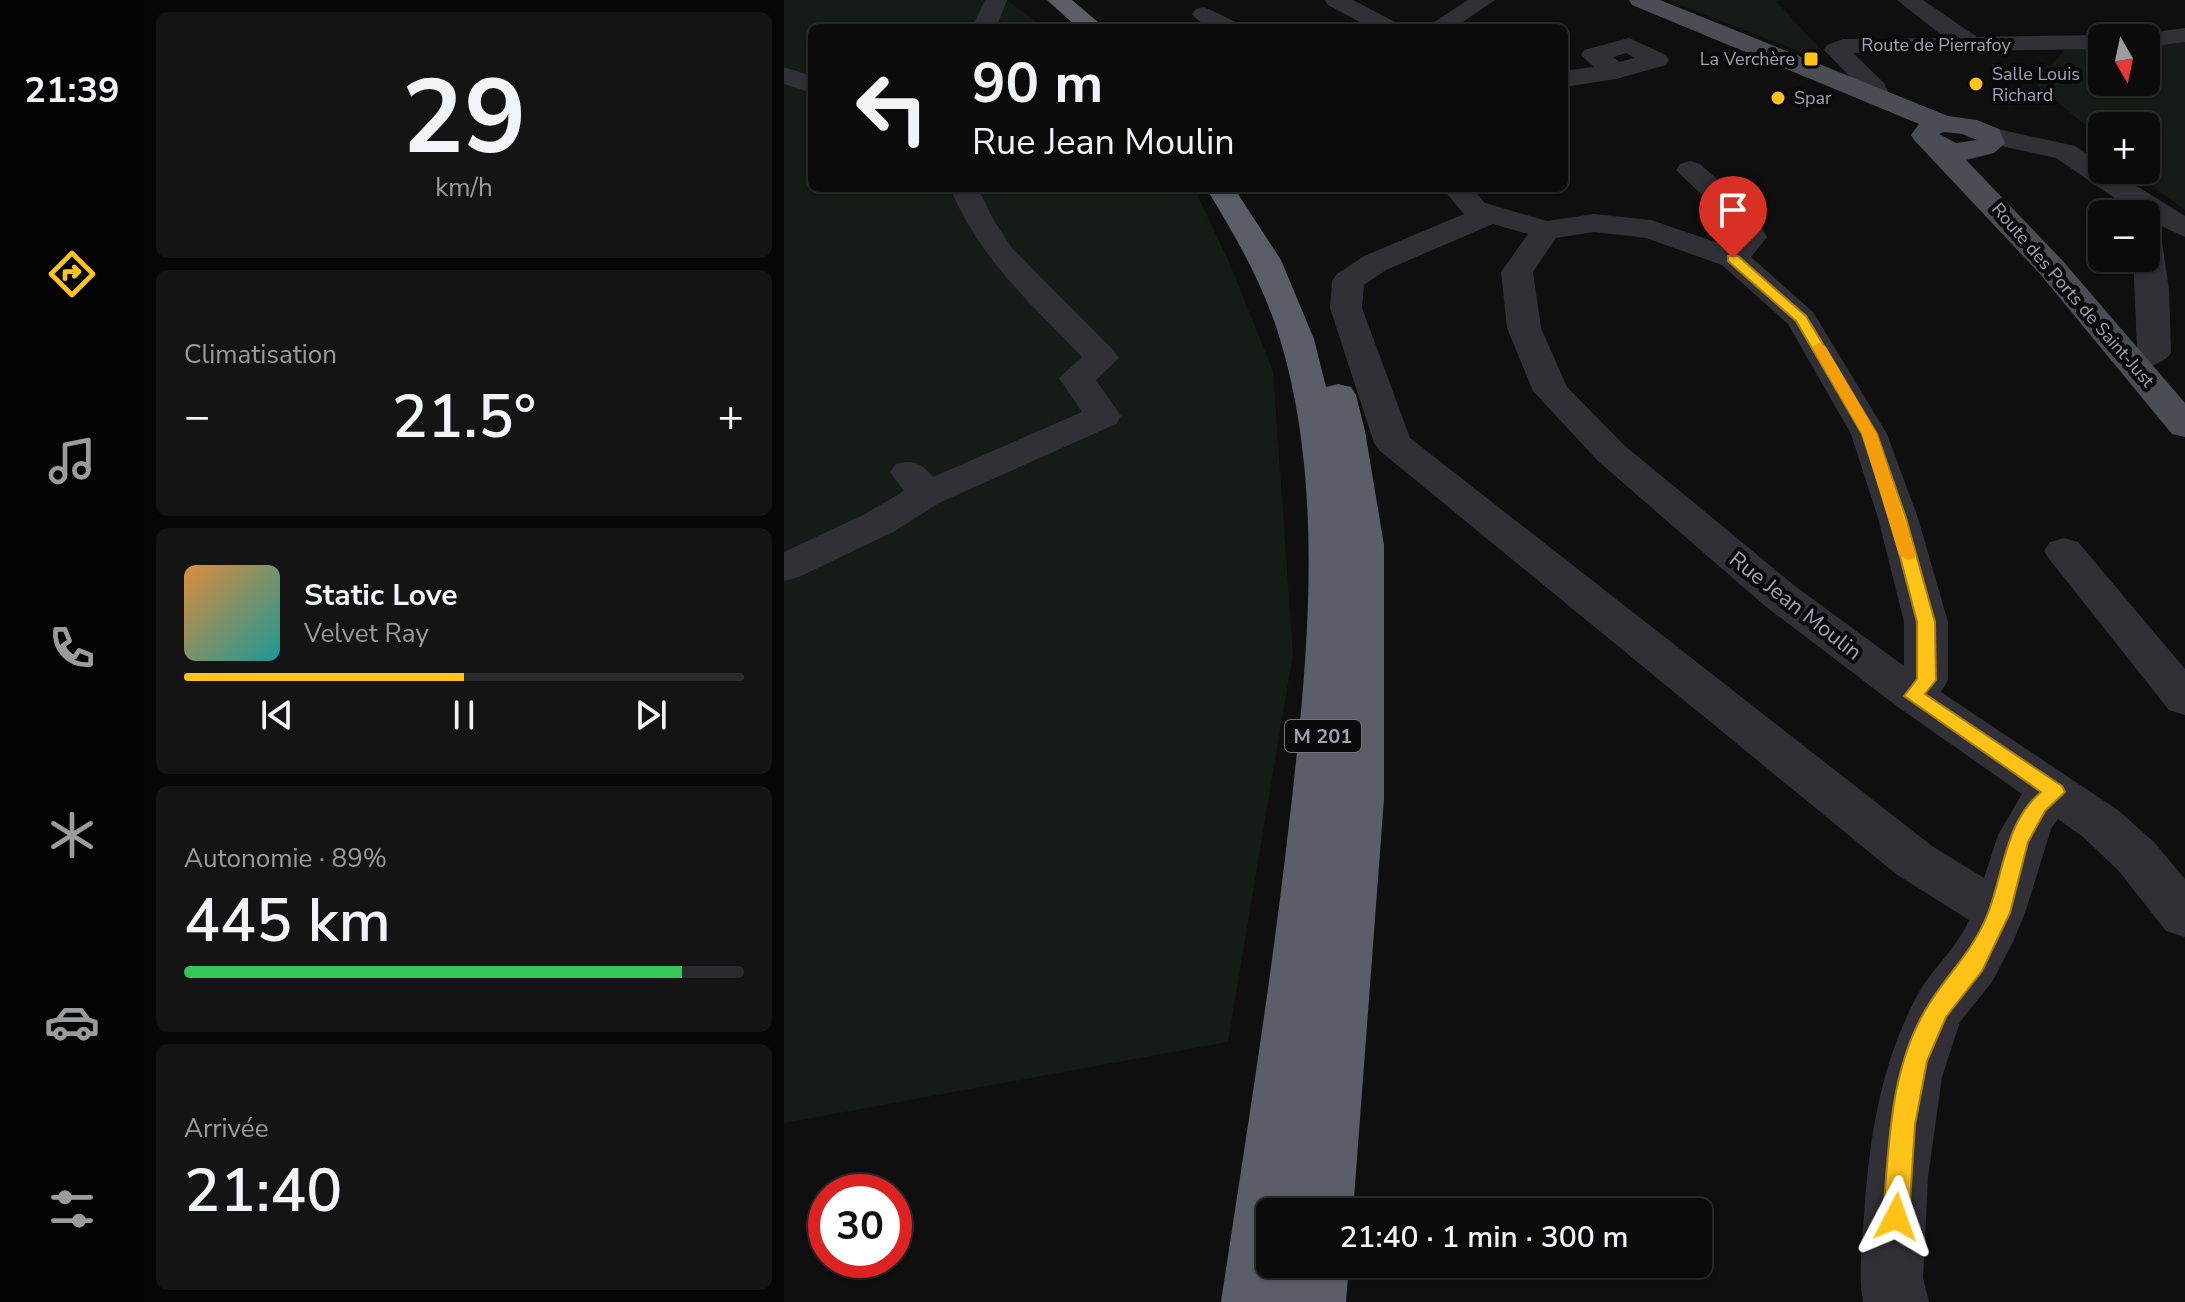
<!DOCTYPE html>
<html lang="fr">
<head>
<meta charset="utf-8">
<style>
  body { margin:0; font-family:"Nunito Sans",sans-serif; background:#141415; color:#f1f3f6; height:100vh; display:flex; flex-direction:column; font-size:30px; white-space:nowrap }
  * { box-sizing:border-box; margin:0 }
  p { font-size:26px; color:#9a9b9d }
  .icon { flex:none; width:44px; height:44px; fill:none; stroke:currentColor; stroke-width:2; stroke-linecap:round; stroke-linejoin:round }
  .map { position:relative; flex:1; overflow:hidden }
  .details { display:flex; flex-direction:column; gap:12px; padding:12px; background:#060607; width:640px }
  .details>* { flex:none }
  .top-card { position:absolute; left:24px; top:24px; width:760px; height:168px; border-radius:12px; box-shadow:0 2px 6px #0004,0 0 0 2px #2b2b2d; background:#0b0b0c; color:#f1f3f6; overflow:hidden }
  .needle { width:52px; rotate:171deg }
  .fabs { position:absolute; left:1304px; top:24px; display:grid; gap:16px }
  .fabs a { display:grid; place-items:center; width:72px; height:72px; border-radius:12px; background:#0b0b0c; box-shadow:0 2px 6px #0004,0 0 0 2px #2b2b2d; font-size:40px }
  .speed { position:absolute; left:24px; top:1174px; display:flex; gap:16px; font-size:40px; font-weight:700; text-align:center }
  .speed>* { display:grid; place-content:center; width:104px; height:104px; border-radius:50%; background:#0b0b0c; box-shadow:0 2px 6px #0004,0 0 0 2px #2b2b2d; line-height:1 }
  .speed .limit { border:12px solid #d22; background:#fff; color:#111 }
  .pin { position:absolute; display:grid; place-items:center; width:68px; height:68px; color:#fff; margin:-82px -34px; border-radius:50% 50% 50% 0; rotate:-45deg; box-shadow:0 0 8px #0007 }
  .pin .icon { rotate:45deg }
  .me { position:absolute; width:88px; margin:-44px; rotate:4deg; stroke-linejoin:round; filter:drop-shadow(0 0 6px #0008) }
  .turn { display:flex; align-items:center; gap:28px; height:168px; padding:0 32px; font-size:36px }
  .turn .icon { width:104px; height:104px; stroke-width:2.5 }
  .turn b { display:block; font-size:56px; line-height:68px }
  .big { font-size:60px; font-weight:600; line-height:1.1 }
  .details .tile { flex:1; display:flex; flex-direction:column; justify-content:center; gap:12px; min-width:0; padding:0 28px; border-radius:12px; background:#141415 }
  .details .dial { align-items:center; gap:0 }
  .dial b { font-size:104px; line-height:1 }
  .song { display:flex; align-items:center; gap:24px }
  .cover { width:96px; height:96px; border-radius:12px; background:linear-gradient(135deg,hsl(30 70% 55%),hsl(180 70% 35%)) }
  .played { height:8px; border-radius:4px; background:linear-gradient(90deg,#ffc318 50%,#2b2b2d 50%) }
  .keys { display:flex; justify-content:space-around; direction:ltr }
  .heat { display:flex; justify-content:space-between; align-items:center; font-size:44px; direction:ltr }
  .charge { height:12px; border-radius:6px; background:linear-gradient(90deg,#34c759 89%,#2b2b2d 0) }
  .trip { position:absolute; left:472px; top:1198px; width:456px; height:80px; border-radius:12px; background:#0b0b0c; box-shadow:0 2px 6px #0004,0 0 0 2px #2b2b2d; font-weight:600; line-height:80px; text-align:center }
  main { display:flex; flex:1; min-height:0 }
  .dock { display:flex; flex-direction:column; width:144px; justify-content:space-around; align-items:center; background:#040405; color:#9a9b9d }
  .dock .icon { width:56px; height:56px }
  .dock .selected { color:#ffc318 }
  .dock b { font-size:36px; color:#f1f3f6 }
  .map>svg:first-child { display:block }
  .green { fill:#151b16 }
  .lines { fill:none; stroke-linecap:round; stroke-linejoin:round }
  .minor { fill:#303036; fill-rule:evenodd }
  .major { fill:#4b4d55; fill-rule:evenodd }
  .highway { fill:#5b5d67; fill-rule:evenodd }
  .route { fill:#ffc318; stroke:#a67f10; stroke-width:2 }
  .slow { fill:#f59e0b }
  .poi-dot { fill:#ffc318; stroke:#0a0a0b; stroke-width:3 }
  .labels { text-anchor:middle; stroke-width:8; stroke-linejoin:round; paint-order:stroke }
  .far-street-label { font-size:18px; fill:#9ea3b3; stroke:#0a0a0b }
  .far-poi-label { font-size:18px; fill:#9ea3b3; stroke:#0a0a0b; text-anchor:start }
  .shield { fill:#0a0a0b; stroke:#727581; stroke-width:2 }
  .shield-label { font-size:20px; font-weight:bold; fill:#9ea3b3 }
  .street-label { font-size:22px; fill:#9ea3b3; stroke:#0a0a0b }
</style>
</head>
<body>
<main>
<nav class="dock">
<b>21:39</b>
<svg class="icon selected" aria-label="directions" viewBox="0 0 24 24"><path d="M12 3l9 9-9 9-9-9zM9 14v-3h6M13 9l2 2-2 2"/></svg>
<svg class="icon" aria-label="music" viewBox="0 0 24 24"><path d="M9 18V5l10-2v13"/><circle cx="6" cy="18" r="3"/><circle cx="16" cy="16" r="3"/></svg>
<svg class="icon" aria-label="phone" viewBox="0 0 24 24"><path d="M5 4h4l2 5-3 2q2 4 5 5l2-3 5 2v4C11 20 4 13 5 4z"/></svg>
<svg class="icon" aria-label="climate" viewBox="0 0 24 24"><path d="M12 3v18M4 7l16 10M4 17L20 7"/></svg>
<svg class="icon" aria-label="car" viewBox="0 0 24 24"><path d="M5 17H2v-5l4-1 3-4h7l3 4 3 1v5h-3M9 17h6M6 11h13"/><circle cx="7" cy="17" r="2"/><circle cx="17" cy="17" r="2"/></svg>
<svg class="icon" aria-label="filters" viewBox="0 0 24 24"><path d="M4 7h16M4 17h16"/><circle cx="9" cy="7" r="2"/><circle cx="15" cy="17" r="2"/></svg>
</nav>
<section class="details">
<div class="tile dial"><b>29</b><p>km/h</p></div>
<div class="tile"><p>Climatisation</p>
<div class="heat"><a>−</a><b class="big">21.5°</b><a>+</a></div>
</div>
<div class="tile">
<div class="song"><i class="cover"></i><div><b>Static Love</b><p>Velvet Ray</p></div></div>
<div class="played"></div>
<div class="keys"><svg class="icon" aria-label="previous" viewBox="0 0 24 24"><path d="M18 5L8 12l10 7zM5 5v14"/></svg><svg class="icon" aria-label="pause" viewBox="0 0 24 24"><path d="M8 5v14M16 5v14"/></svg><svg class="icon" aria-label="next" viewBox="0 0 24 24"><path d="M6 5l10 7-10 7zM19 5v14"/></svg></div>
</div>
<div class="tile"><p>Autonomie · 89%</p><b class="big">445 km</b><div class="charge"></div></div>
<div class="tile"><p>Arrivée</p><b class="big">21:40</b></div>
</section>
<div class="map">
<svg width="1401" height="1302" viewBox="0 0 1401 1302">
  <rect width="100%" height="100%" fill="#0f0f10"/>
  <g class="green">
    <path d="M0,0H223L260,28H28V188H410L445,262L489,371L509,654L444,1042L0,1123Z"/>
    <path d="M883,0H998L992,1L1034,46L1032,58Z"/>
    <path d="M1401,39V210L1347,170H1362V126H1318V139L1243,76L1268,64L1282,48L1318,46V82H1362V43Z"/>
  </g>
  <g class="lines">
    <g class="minor">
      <path d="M201,0H223L212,28H188Z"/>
      <path d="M541,0H569L613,23L617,28H587L544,5Z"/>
      <path d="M684,0H711L670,28H641Z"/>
      <path d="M1113,0H1139L1193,37L1318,35L1327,38H1318V49L1069,53L1100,83L1107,98L1103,104H1085L1079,90L1040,50L1043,45L1059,39L1161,38Z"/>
      <path d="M420,7L454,23L458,28C439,28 421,30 408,14L412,9Z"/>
      <path d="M1401,28V42L1362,47V38H1351L1362,33Z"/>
      <path d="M845,38L882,55L885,60L882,65L832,79L780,87V71L810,67L797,55L800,50ZM842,53L851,58L835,62L829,57Z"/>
      <path d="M0,67L28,76V93L0,84Z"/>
      <path d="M1205,127L1291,146L1318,164V170H1327L1401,216V237L1362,219V214H1354L1272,158L1195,141L1191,135L1195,129Z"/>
      <path d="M906,161L916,164L969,211L983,237L967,257L1029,312L1103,434L1134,518L1164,622V680L1157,692L1335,811L1370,842L1401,879V937L1382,931L1334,870L1299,837L1274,819L1267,829L1241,913L1229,942L1208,982L1176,1022L1158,1077L1144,1177L1139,1278L1145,1302H1079C1074,1273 1078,1246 1080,1216C1085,1140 1096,1065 1133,996C1148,968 1172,950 1185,920L1112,874L596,451L590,443L546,308L548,281L553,274L580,256L680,214L658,188H688L701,203L763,221L810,214L867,220L943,246L952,236L945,221L892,170L896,164ZM709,224L744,234L717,272L723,328L749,391L814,461L981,606L1114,707L1238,794L1214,835L1200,878L1148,846L626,438L578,308L580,285L602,270ZM810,232L862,238L938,265L1004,324L1067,434L1094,518L1120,622V666L1011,586L840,445L783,387L757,328L749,272L772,238Z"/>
      <path d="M166,188H194L209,219L228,248L330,351L335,358L312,380L337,416L332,424L157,502L109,532L15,577L0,581V552L81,514L120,491L106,472L112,464C130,459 137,463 149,477L298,412L275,378L298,357C245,302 196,259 166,188Z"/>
      <path d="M1362,227L1373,230L1377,236L1385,289L1387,353C1377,367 1352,371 1336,367L1331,360L1336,353L1353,347L1349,258H1362Z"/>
      <path d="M1280,538L1294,542L1401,669V715L1385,710L1266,560L1260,551L1266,542Z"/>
    </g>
    <path class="major" d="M845,0H876L1164,116L1193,120L1215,129L1221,143L1210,153L1182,160L1278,260L1401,403V437L1388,434L1256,274L1131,141L1127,135L1135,124L848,5ZM1160,132L1178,134L1193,140L1172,143L1155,134Z"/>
    <g class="highway">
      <path d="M263,0H288L321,28H294Z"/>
      <path d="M422,188H450L497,260L530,339L542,387L554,384L567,387L572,395L581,431L600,545V799L569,1212H486V1264H565L562,1302H437C461,1143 487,984 505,824C523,669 542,491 496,339C479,283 452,237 422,188Z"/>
    </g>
  </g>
  <path class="route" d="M944,256H954L1022,316L1093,434L1122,518L1151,622L1152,680L1141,694L1278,786L1281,792L1261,811L1244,842L1226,913L1198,971L1162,1017L1143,1061L1131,1125L1125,1217L1121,1225L1112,1229L1102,1225L1099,1217C1105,1146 1105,1067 1145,1004C1165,972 1190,950 1204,913C1220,872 1221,822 1257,792L1120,696L1133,679V622L1106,518L1078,434L1012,321L944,261Z"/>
  <path class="slow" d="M1035,343L1042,347L1093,434L1132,555L1130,558L1124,560L1115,555L1078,434L1028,347Z"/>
  <g class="poi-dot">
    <rect x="1019" y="51" width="16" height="16" rx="4"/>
    <circle cx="1192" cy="84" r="8"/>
    <circle cx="994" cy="98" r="8"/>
  </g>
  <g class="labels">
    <g class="far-street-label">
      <text x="1152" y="51">Route de Pierrafoy</text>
      <text transform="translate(1289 295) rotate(49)" y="6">Route des Ports de Saint-Just</text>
    </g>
    <g class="far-poi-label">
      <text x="1011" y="65" text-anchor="end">La Verchère</text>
      <text x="1208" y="80">Salle Louis<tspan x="1208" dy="21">Richard</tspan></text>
      <text x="1010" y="104">Spar</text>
    </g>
    <rect class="shield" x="501" y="720" width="76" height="32" rx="6"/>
    <g class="shield-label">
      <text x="539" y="743">M 201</text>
    </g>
    <g class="street-label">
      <text transform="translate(1012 605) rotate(38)" y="8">Rue Jean Moulin</text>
    </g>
  </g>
</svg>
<div class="fabs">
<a><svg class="needle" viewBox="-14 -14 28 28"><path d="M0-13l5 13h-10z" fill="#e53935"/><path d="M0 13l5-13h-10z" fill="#9a9b9d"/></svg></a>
<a>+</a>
<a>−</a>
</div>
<div class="speed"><div class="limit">30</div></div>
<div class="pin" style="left:949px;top:258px;background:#d93025"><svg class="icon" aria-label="arrive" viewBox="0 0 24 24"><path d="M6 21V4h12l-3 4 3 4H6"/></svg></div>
<svg class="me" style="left:1112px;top:1217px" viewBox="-20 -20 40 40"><path d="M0-17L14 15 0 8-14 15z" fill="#ffc318" stroke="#fff" stroke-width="4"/></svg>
<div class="trip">21:40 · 1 min · 300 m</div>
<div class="top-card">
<div class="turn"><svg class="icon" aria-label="left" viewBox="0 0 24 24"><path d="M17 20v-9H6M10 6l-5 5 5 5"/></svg><div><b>90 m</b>Rue Jean Moulin</div></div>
</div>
</div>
</main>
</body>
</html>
